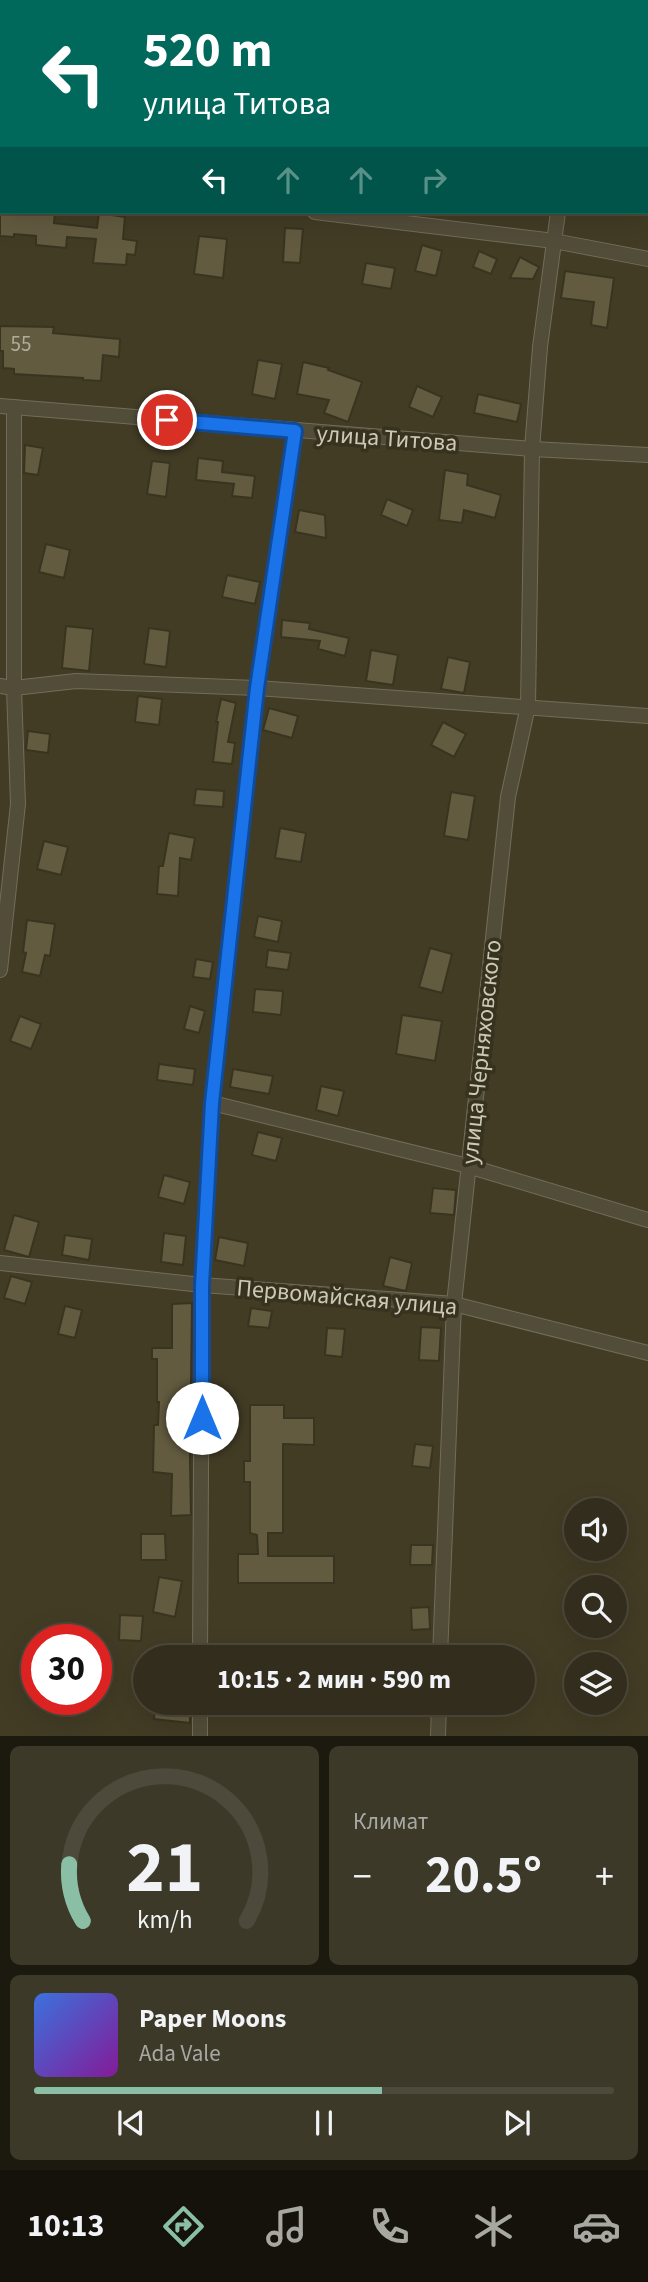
<!DOCTYPE html>
<html lang="ru">
<head>
<meta charset="utf-8">
<style>
  body { margin:0; font-family:"Source Sans 3",sans-serif; background:#3d3929; color:#f1f3f6; height:100vh; display:flex; flex-direction:column; font-size:26px; white-space:nowrap }
  * { box-sizing:border-box; margin:0 }
  p { font-size:23px; color:#a8a8a3 }
  .icon { flex:none; width:38px; height:38px; fill:none; stroke:currentColor; stroke-width:2; stroke-linecap:round; stroke-linejoin:round }
  .map { position:relative; height:1736px; overflow:hidden }
  .sheet { display:flex; flex-direction:column; gap:10px; padding:10px; background:#1c190f; flex:1 }
  .sheet>* { flex:none }
  .hud { position:absolute; left:0px; top:0px; width:649px; height:214px; box-shadow:0 7px 28px #0002,0 0 0 2px #4d493b; background:#00695c; color:#fff; overflow:hidden }
  .fabs { position:absolute; left:564px; top:1498px; display:grid; gap:14px }
  .fabs a { display:grid; place-items:center; width:63px; height:63px; border-radius:50%; background:#322d1c; box-shadow:0 7px 28px #0002,0 0 0 2px #4d493b; font-size:35px }
  .speed { position:absolute; left:21px; top:1624px; display:flex; gap:14px; font-size:35px; font-weight:700; text-align:center }
  .speed>* { display:grid; place-content:center; width:91px; height:91px; border-radius:50%; background:#322d1c; box-shadow:0 7px 28px #0002,0 0 0 2px #4d493b; line-height:1 }
  .speed .limit { border:10px solid #d22; background:#fff; color:#111 }
  .pin { position:absolute; display:grid; place-items:center; width:60px; height:60px; color:#fff; margin:-30px; border:4px solid #fff; border-radius:50%; box-shadow:0 2px 7px #0007 }
  .me { position:absolute; width:77px; margin:-38px; rotate:0deg; stroke-linejoin:round; filter:drop-shadow(0 0 5px #0008) }
  .turn { display:flex; align-items:center; gap:24px; height:147px; padding:0 28px; font-size:32px }
  .turn .icon { width:91px; height:91px; stroke-width:2.5 }
  .turn b { display:block; font-size:49px; line-height:60px }
  .lanes { display:flex; align-items:center; height:66px; padding:0 28px; background:#0003; justify-content:center; gap:35px; direction:ltr }
  .lanes .off { opacity:.35 }
  .big { font-size:52px; font-weight:700; line-height:1.1 }
  .sheet .widget { flex:1; display:flex; flex-direction:column; justify-content:center; gap:10px; min-width:0; padding:0 24px; border-radius:10px; background:#3d3929 }
  .sheet .dial { align-items:center; gap:0 }
  .dial svg { height:182px; overflow:visible; fill:none; stroke:#4d493b; stroke-width:7; stroke-linecap:round; text-anchor:middle }
  .dial text { fill:#f1f3f6; stroke:none }
  .song { display:flex; align-items:center; gap:21px }
  .cover { width:84px; height:84px; border-radius:10px; background:linear-gradient(135deg,hsl(220 70% 55%),hsl(290 70% 35%)) }
  .played { height:7px; border-radius:4px; background:linear-gradient(90deg,#8abfa5 60%,#4d493b 60%) }
  .keys { display:flex; justify-content:space-around; direction:ltr }
  .heat { display:flex; justify-content:space-between; align-items:center; font-size:38px; direction:ltr }
  .sheet .tiles { flex:1; display:grid; gap:10px; grid-template-columns:1fr 1fr }
  .widget:last-child { grid-column:span 2 }
  .trip { position:absolute; left:133px; top:1645px; width:402px; height:70px; border-radius:35px; background:#322d1c; box-shadow:0 7px 28px #0002,0 0 0 2px #4d493b; font-weight:700; line-height:70px; text-align:center }
  .dock { display:flex; height:112px; justify-content:space-around; align-items:center; background:#14120b; color:#a8a8a3 }
  .dock .icon { width:49px; height:49px }
  .dock .current { color:#8abfa5 }
  .dock b { font-size:32px; color:#f1f3f6 }
  .map>svg:first-child { display:block }
  .building { fill:#625b40; stroke:#393420; stroke-width:2 }
  .lines { fill:none; stroke-linecap:round; stroke-linejoin:round }
  .minor-casing { stroke:#726d5a; stroke-width:16 }
  .minor { stroke:#524d39; stroke-width:14 }
  .route-casing { stroke:#114b97; stroke-width:18 }
  .route { stroke:#1a73e8; stroke-width:12 }
  .labels { text-anchor:middle; stroke-width:7; stroke-linejoin:round; paint-order:stroke }
  .number-label { font-size:21px; fill:#b2ad98 }
  .street-label { font-size:24px; fill:#ccc8b6; stroke:#37321e }
</style>
</head>
<body>
<div class="map">
<svg width="648" height="1736" viewBox="0 0 648 1736">
  <rect width="100%" height="100%" fill="#423c25"/>
  <g class="building">
    <path d="M0,212H55L54,223L97,228L99,213L125,217L123,239L137,241L135,255L127,254L126,265L93,263L96,239L67,237L66,248L36,245V236L14,234V237L0,236Z"/>
    <path d="M285,228L303,229L300,263L283,262Z"/>
    <path d="M199,236L227,239L223,278L194,274Z"/>
    <path d="M422,245L442,251L436,276L415,271Z"/>
    <path d="M479,251L497,259L491,274L473,267Z"/>
    <path d="M520,257L539,267L533,279L510,278Z"/>
    <path d="M366,263L395,268L391,289L362,284Z"/>
    <path d="M565,271L614,278L607,328L591,325L594,302L561,298Z"/>
    <path d="M0,326L54,327L53,333L120,339L119,357L103,355L101,381L83,380V378L14,374V369L3,368V351H0Z"/>
    <path d="M258,360L282,364L275,399L252,394Z"/>
    <path d="M303,362L329,368L328,370L362,382L348,422L324,413L329,400L297,394Z"/>
    <path d="M417,386L442,397L433,417L409,407Z"/>
    <path d="M478,394L521,404L517,422L474,413Z"/>
    <path d="M25,445L43,448L38,475L24,473Z"/>
    <path d="M198,458L223,461L222,472L255,476L252,498L232,496L234,484L196,480Z"/>
    <path d="M152,461L170,463L166,497L147,494Z"/>
    <path d="M445,470L468,474L467,485L501,495L495,518L464,510L462,523L439,520Z"/>
    <path d="M387,499L413,510L407,526L381,515Z"/>
    <path d="M299,510L325,515L326,538L295,532Z"/>
    <path d="M46,544L70,550L64,578L39,572Z"/>
    <path d="M227,575L260,582L255,604L222,597Z"/>
    <path d="M282,620L310,623L309,629L349,638L345,656L318,649L320,641L281,637Z"/>
    <path d="M66,626L93,629L89,671L62,668Z"/>
    <path d="M149,628L170,631L166,667L144,664Z"/>
    <path d="M371,650L398,655L393,685L366,681Z"/>
    <path d="M448,657L470,662L464,693L441,689Z"/>
    <path d="M138,696L162,699L159,725L135,722Z"/>
    <path d="M221,699L236,703L228,742L235,743L232,764L213,762L218,722H216Z"/>
    <path d="M269,708L298,716L292,738L263,730Z"/>
    <path d="M443,722L466,734L454,757L431,745Z"/>
    <path d="M28,731L50,734L48,753L26,750Z"/>
    <path d="M196,789L224,791L223,807L194,805Z"/>
    <path d="M451,792L475,796L468,840L444,836Z"/>
    <path d="M280,828L306,833L301,862L275,858Z"/>
    <path d="M169,833L195,838L191,860L180,858L178,896L157,894L159,866H163Z"/>
    <path d="M44,841L68,847L61,875L37,869Z"/>
    <path d="M258,916L282,921L278,942L254,937Z"/>
    <path d="M27,920L55,924L50,956L45,955L40,976L22,972L26,953L23,952Z"/>
    <path d="M430,948L452,954L442,993L419,987Z"/>
    <path d="M268,950L291,953L288,970L266,967Z"/>
    <path d="M196,959L213,962L210,979L193,977Z"/>
    <path d="M255,989L283,991L281,1015L253,1012Z"/>
    <path d="M190,1006L205,1011L199,1033L184,1029Z"/>
    <path d="M402,1015L442,1021L435,1061L396,1054Z"/>
    <path d="M20,1016L41,1024L31,1049L10,1041Z"/>
    <path d="M159,1064L195,1069L193,1085L157,1080Z"/>
    <path d="M233,1069L273,1076L269,1094L230,1087Z"/>
    <path d="M321,1086L344,1091L338,1116L316,1110Z"/>
    <path d="M258,1132L282,1138L276,1161L252,1155Z"/>
    <path d="M164,1175L190,1182L184,1204L158,1197Z"/>
    <path d="M433,1188L456,1190L454,1215L430,1213Z"/>
    <path d="M14,1215L39,1222L29,1257L4,1250Z"/>
    <path d="M164,1233L186,1236L183,1265L161,1262Z"/>
    <path d="M65,1235L92,1239L89,1260L62,1255Z"/>
    <path d="M219,1237L248,1243L244,1266L215,1260Z"/>
    <path d="M390,1257L412,1263L406,1291L383,1286Z"/>
    <path d="M11,1276L32,1282L25,1304L4,1298Z"/>
    <path d="M192,1303L190,1461L191,1515L171,1516L172,1474L153,1472L154,1425H158L159,1402H157V1359H152V1348H172V1304Z"/>
    <path d="M65,1306L82,1310L75,1338L58,1334Z"/>
    <path d="M251,1308L272,1311L269,1328L248,1326Z"/>
    <path d="M421,1327L441,1328L439,1361L419,1360Z"/>
    <path d="M327,1328L345,1329L342,1357L325,1355Z"/>
    <path d="M250,1405H284V1418H314V1445L283,1444V1533H268V1556H334V1583H238V1554H258L257,1535L250,1533V1482H244V1461H250Z"/>
    <path d="M415,1444L433,1446L430,1468L412,1466Z"/>
    <path d="M141,1534H165L166,1560H141Z"/>
    <path d="M411,1545H433L432,1565H410Z"/>
    <path d="M159,1577L182,1581L175,1617L153,1612Z"/>
    <path d="M429,1607L430,1629L412,1630L411,1608Z"/>
    <path d="M120,1615L143,1616L141,1641L119,1640Z"/>
    <path d="M212,1647L240,1651V1657H210Z"/>
    <path d="M156,1703L190,1704V1723L154,1719Z"/>
  </g>
  <g class="lines">
    <defs>
      <g id="minor">
        <path d="M120,0L131,2"/>
        <path d="M582,2V0"/>
        <path d="M0,174H2"/>
        <path d="M315,212L554,241L648,259"/>
        <path d="M0,406L532,449L648,455"/>
        <path d="M0,686L14,688L76,681L257,688L648,716"/>
        <path d="M0,970L18,804L14,688V407"/>
        <path d="M212,1103L468,1166L648,1220"/>
        <path d="M0,1263L202,1285L454,1304L648,1353"/>
        <path d="M200,1657L202,1285L212,1103L257,688L295,431"/>
        <path d="M440,1657L454,1304L508,797L528,706L532,449L540,347L558,212"/>
        <path d="M200,1736V1703"/>
        <path d="M438,1736L439,1703"/>
      </g>
    </defs>
    <use href="#minor" class="minor-casing"/>
    <use href="#minor" class="minor"/>
  </g>
  <g class="lines">
    <defs>
      <path id="route" d="M167,420L295,431L257,688L212,1103L202,1285V1418"/>
    </defs>
    <use href="#route" class="route-casing"/>
    <use href="#route" class="route"/>
  </g>
  <g class="labels">
    <g class="number-label">
      <text x="21" y="351">55</text>
    </g>
    <g class="street-label">
      <text transform="translate(387 438) rotate(4)" y="8">улица Титова</text>
      <text transform="translate(481 1052) rotate(-84)" y="8">улица Черняховского</text>
      <text transform="translate(347 1297) rotate(5)" y="8">Первомайская улица</text>
    </g>
  </g>
</svg>
<div class="fabs">
<a><svg class="icon" aria-label="sound" viewBox="0 0 24 24"><path d="M4 9h4l5-4v14l-5-4H4zM17 9q2 3 0 6"/></svg></a>
<a><svg class="icon" aria-label="search" viewBox="0 0 24 24"><circle cx="10" cy="10" r="6"/><path d="M15 15l6 6"/></svg></a>
<a><svg class="icon" aria-label="layers" viewBox="0 0 24 24"><path d="M12 4l9 5-9 5-9-5zM3 14l9 5 9-5"/></svg></a>
</div>
<div class="speed"><div class="limit">30</div></div>
<div class="pin" style="left:167px;top:420px;background:#d93025"><svg class="icon" aria-label="arrive" viewBox="0 0 24 24"><path d="M6 21V4h12l-3 4 3 4H6"/></svg></div>
<svg class="me" style="left:202px;top:1418px" viewBox="-20 -20 40 40"><circle r="19" fill="#fff"/><path d="M0-13L10 11 0 6-10 11z" fill="#1a73e8"/></svg>
<div class="trip">10:15 · 2 мин · 590 m</div>
<div class="hud">
<div class="turn"><svg class="icon" aria-label="left" viewBox="0 0 24 24"><path d="M17 20v-9H6M10 6l-5 5 5 5"/></svg><div><b>520 m</b>улица Титова</div></div>
<div class="lanes"><svg class="icon" aria-label="left" viewBox="0 0 24 24"><path d="M17 20v-9H6M10 6l-5 5 5 5"/></svg><svg class="icon off" aria-label="ahead" viewBox="0 0 24 24"><path d="M12 20V5M6 11l6-6 6 6"/></svg><svg class="icon off" aria-label="ahead" viewBox="0 0 24 24"><path d="M12 20V5M6 11l6-6 6 6"/></svg><svg class="icon off" aria-label="right" viewBox="0 0 24 24"><path d="M7 20v-9h11M14 6l5 5-5 5"/></svg></div>
</div>
</div>
<section class="sheet">
<div class="tiles">
<div class="widget dial"><svg viewBox="0 0 100 80">
<path d="M14 69A42 42 0 1 1 86 69"/>
<path d="M14 69A42 42 0 0 1 8 44" stroke="#8abfa5"/>
<text x="50" y="56" font-size="32" font-weight="700">21</text>
<text x="50" y="72" font-size="11">km/h</text>
</svg></div>
<div class="widget"><p>Климат</p>
<div class="heat"><a>−</a><b class="big">20.5°</b><a>+</a></div>
</div>
<div class="widget">
<div class="song"><i class="cover"></i><div><b>Paper Moons</b><p>Ada Vale</p></div></div>
<div class="played"></div>
<div class="keys"><svg class="icon" aria-label="previous" viewBox="0 0 24 24"><path d="M18 5L8 12l10 7zM5 5v14"/></svg><svg class="icon" aria-label="pause" viewBox="0 0 24 24"><path d="M8 5v14M16 5v14"/></svg><svg class="icon" aria-label="next" viewBox="0 0 24 24"><path d="M6 5l10 7-10 7zM19 5v14"/></svg></div>
</div>
</div>
</section>
<nav class="dock">
<b>10:13</b>
<svg class="icon current" aria-label="directions" viewBox="0 0 24 24"><path d="M12 3l9 9-9 9-9-9zM9 14v-3h6M13 9l2 2-2 2"/></svg>
<svg class="icon" aria-label="music" viewBox="0 0 24 24"><path d="M9 18V5l10-2v13"/><circle cx="6" cy="18" r="3"/><circle cx="16" cy="16" r="3"/></svg>
<svg class="icon" aria-label="phone" viewBox="0 0 24 24"><path d="M5 4h4l2 5-3 2q2 4 5 5l2-3 5 2v4C11 20 4 13 5 4z"/></svg>
<svg class="icon" aria-label="climate" viewBox="0 0 24 24"><path d="M12 3v18M4 7l16 10M4 17L20 7"/></svg>
<svg class="icon" aria-label="car" viewBox="0 0 24 24"><path d="M5 17H2v-5l4-1 3-4h7l3 4 3 1v5h-3M9 17h6M6 11h13"/><circle cx="7" cy="17" r="2"/><circle cx="17" cy="17" r="2"/></svg>
</nav>
</body>
</html>
